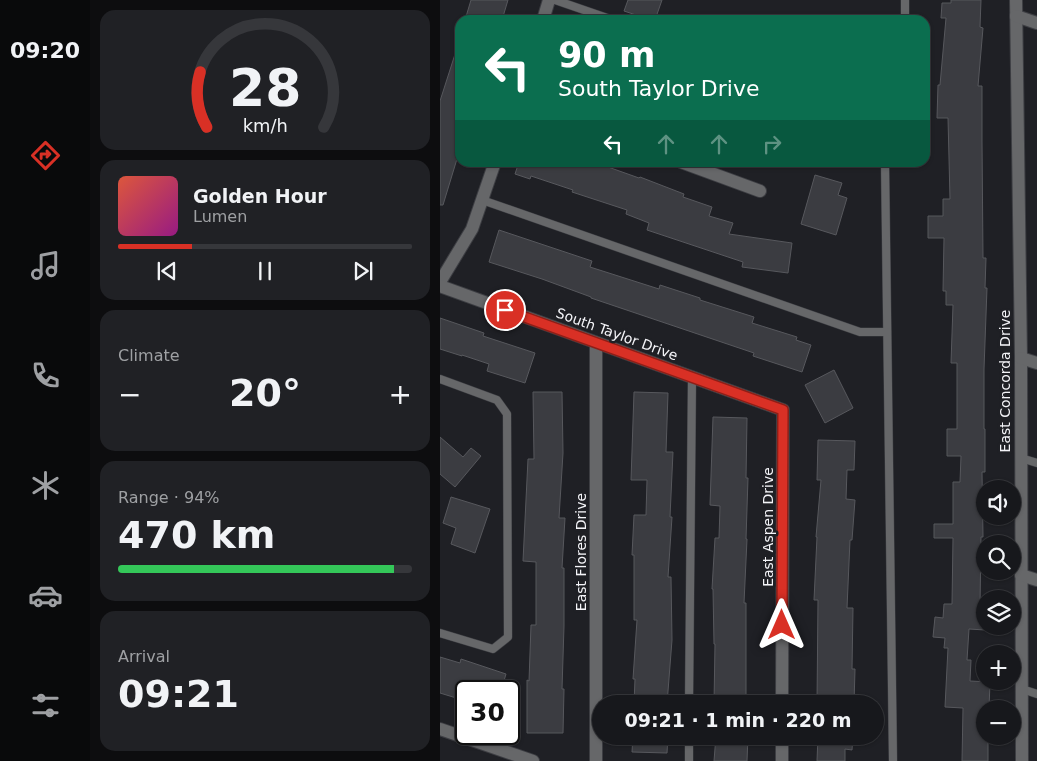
<!DOCTYPE html>
<html lang="en">
<head>
<meta charset="utf-8">
<style>
  body { margin:0; font-family:"DejaVu Sans",sans-serif; background:#202125; color:#f1f3f6; height:100vh; display:flex; flex-direction:column; font-size:19px; white-space:nowrap }
  * { box-sizing:border-box; margin:0 }
  p { font-size:16px; color:#9ea0a3 }
  .icon { flex:none; width:28px; height:28px; fill:none; stroke:currentColor; stroke-width:2; stroke-linecap:round; stroke-linejoin:round }
  .map { position:relative; flex:1; overflow:hidden }
  .side { display:flex; flex-direction:column; gap:10px; padding:10px; background:#0d0d0f; width:350px }
  .side>* { flex:none }
  .top-card { position:absolute; left:15px; top:15px; width:475px; height:152px; border-radius:15px; box-shadow:0 1px 4px #0004,0 0 0 1px #36373b; background:#0b6e4f; color:#fff; overflow:hidden }
  .buttons { position:absolute; left:536px; top:480px; display:grid; gap:10px }
  .buttons a { display:grid; place-items:center; width:45px; height:45px; border-radius:50%; background:#17181c; box-shadow:0 1px 4px #0004,0 0 0 1px #36373b; font-size:25px }
  .speed { position:absolute; left:15px; top:680px; display:flex; gap:10px; font-size:25px; font-weight:700; text-align:center }
  .speed>* { display:grid; place-content:center; width:65px; height:65px; border-radius:50%; background:#17181c; box-shadow:0 1px 4px #0004,0 0 0 1px #36373b; line-height:1 }
  .speed .limit { border:2px solid #111; border-radius:8px; background:#fff; color:#111 }
  .pin { position:absolute; display:grid; place-items:center; width:42px; height:42px; color:#fff; margin:-21px; border:2px solid #fff; border-radius:50%; box-shadow:0 1px 5px #0007 }
  .me { position:absolute; width:55px; margin:-28px; rotate:0deg; stroke-linejoin:round; filter:drop-shadow(0 0 4px #0008) }
  .turn { display:flex; align-items:center; gap:18px; height:105px; padding:0 20px; font-size:22px }
  .turn .icon { width:65px; height:65px; stroke-width:2.5 }
  .turn b { display:block; font-size:35px; line-height:42px }
  .lanes { display:flex; align-items:center; height:48px; padding:0 20px; background:#0003; justify-content:center; gap:25px; direction:ltr }
  .lanes .off { opacity:.35 }
  .big { font-size:38px; font-weight:700; line-height:1.1 }
  .side .tile { flex:1; display:flex; flex-direction:column; justify-content:center; gap:8px; min-width:0; padding:0 18px; border-radius:15px; background:#202125 }
  .side .dial { align-items:center; gap:0 }
  .dial svg { height:130px; overflow:visible; fill:none; stroke:#36373b; stroke-width:7; stroke-linecap:round; text-anchor:middle }
  .dial text { fill:#f1f3f6; stroke:none }
  .song { display:flex; align-items:center; gap:15px }
  .cover { width:60px; height:60px; border-radius:8px; background:linear-gradient(135deg,hsl(10 70% 55%),hsl(310 70% 35%)) }
  .played { height:5px; border-radius:2px; background:linear-gradient(90deg,#d93025 25%,#36373b 25%) }
  .keys { display:flex; justify-content:space-around; direction:ltr }
  .heat { display:flex; justify-content:space-between; align-items:center; font-size:28px; direction:ltr }
  .charge { height:8px; border-radius:4px; background:linear-gradient(90deg,#34c759 94%,#36373b 0) }
  .trip { position:absolute; left:152px; top:695px; width:292px; height:50px; border-radius:25px; background:#17181c; box-shadow:0 1px 4px #0004,0 0 0 1px #36373b; font-weight:700; line-height:50px; text-align:center }
  main { display:flex; flex:1; min-height:0 }
  .dock { display:flex; flex-direction:column; width:90px; justify-content:space-around; align-items:center; background:#090a0b; color:#9ea0a3 }
  .dock .icon { width:35px; height:35px }
  .dock .current { color:#d93025 }
  .dock b { font-size:22px; color:#f1f3f6 }
  .map>svg:first-child { display:block }
  .building { fill:#3b3c41; stroke:#57585d }
  .lines { fill:none; stroke-linecap:round; stroke-linejoin:round }
  .lane-casing { stroke:#3d3e43; stroke-width:9 }
  .street-casing { stroke:#3d3e43; stroke-width:14 }
  .lane { stroke:#666769; stroke-width:8 }
  .street { stroke:#666769; stroke-width:12 }
  .route-casing { stroke:#8d1f18; stroke-width:12 }
  .route { stroke:#d93025; stroke-width:9 }
  .labels { text-anchor:middle; stroke-width:5; stroke-linejoin:round; paint-order:stroke }
  .street-label { font-size:14px; fill:#f4f4f8; stroke:#1f2025 }
</style>
</head>
<body>
<main>
<nav class="dock">
<b>09:20</b>
<svg class="icon current" aria-label="directions" viewBox="0 0 24 24"><path d="M12 3l9 9-9 9-9-9zM9 14v-3h6M13 9l2 2-2 2"/></svg>
<svg class="icon" aria-label="music" viewBox="0 0 24 24"><path d="M9 18V5l10-2v13"/><circle cx="6" cy="18" r="3"/><circle cx="16" cy="16" r="3"/></svg>
<svg class="icon" aria-label="phone" viewBox="0 0 24 24"><path d="M5 4h4l2 5-3 2q2 4 5 5l2-3 5 2v4C11 20 4 13 5 4z"/></svg>
<svg class="icon" aria-label="climate" viewBox="0 0 24 24"><path d="M12 3v18M4 7l16 10M4 17L20 7"/></svg>
<svg class="icon" aria-label="car" viewBox="0 0 24 24"><path d="M5 17H2v-5l4-1 3-4h7l3 4 3 1v5h-3M9 17h6M6 11h13"/><circle cx="7" cy="17" r="2"/><circle cx="17" cy="17" r="2"/></svg>
<svg class="icon" aria-label="filters" viewBox="0 0 24 24"><path d="M4 7h16M4 17h16"/><circle cx="9" cy="7" r="2"/><circle cx="15" cy="17" r="2"/></svg>
</nav>
<section class="side">
<div class="tile dial"><svg viewBox="0 0 100 80">
<path d="M14 69A42 42 0 1 1 86 69"/>
<path d="M14 69A42 42 0 0 1 10 35" stroke="#d93025"/>
<text x="50" y="56" font-size="32" font-weight="700">28</text>
<text x="50" y="72" font-size="11">km/h</text>
</svg></div>
<div class="tile">
<div class="song"><i class="cover"></i><div><b>Golden Hour</b><p>Lumen</p></div></div>
<div class="played"></div>
<div class="keys"><svg class="icon" aria-label="previous" viewBox="0 0 24 24"><path d="M18 5L8 12l10 7zM5 5v14"/></svg><svg class="icon" aria-label="pause" viewBox="0 0 24 24"><path d="M8 5v14M16 5v14"/></svg><svg class="icon" aria-label="next" viewBox="0 0 24 24"><path d="M6 5l10 7-10 7zM19 5v14"/></svg></div>
</div>
<div class="tile"><p>Climate</p>
<div class="heat"><a>−</a><b class="big">20°</b><a>+</a></div>
</div>
<div class="tile"><p>Range · 94%</p><b class="big">470 km</b><div class="charge"></div></div>
<div class="tile"><p>Arrival</p><b class="big">09:21</b></div>
</section>
<div class="map">
<svg width="597" height="761" viewBox="0 0 597 761">
  <rect width="100%" height="100%" fill="#1f2025"/>
  <g class="building">
    <path d="M31,0H68L62,20H25Z"/>
    <path d="M188,0H222L215,20H211L184,11Z"/>
    <path d="M511,0H541L540,27L543,28L538,86H542V141L543,258H546L545,288H547L544,369V429H545V472H542L543,537H541L540,606H545V630L529,629L527,660H531L530,681L550,682L549,709H545V736H548V761H522L523,708L505,707L508,648H504L505,638L493,637L495,617L503,618L504,604H512L513,538H494V524H513V482H520L521,456H507V429H517V363H511L513,305H506V291H503L504,238H488V216H503V199H510L508,118H497L498,85H500L506,18H501L502,3H511Z"/>
    <path d="M17,48H20V149L3,205H0V101Z"/>
    <path d="M79,162H154L199,178L200,177L244,194L243,197L272,207L269,216L293,223L289,234L352,243L348,273L302,267L303,262L207,230L209,223L186,214L187,210L132,192L133,190L91,176L90,179L75,174Z"/>
    <path d="M375,175L402,183L398,195L407,198L396,235L361,224Z"/>
    <path d="M59,230L152,261L150,267L219,289L220,285L260,298V300L314,317L312,323L357,337L356,340L371,345L362,372L313,356L314,353L151,298V297L102,279L49,262Z"/>
    <path d="M0,318L44,333L43,336L95,353L85,383L47,371L49,364L22,355V356L0,349Z"/>
    <path d="M394,370L413,408L385,423L365,385Z"/>
    <path d="M93,392H122L123,453L119,518H125L122,568H124V626L122,689H124L123,733H87V680L89,681L91,625H96V562L83,561L88,459H94Z"/>
    <path d="M194,392L228,393L226,452H233L230,517H232L228,577H231L232,640L227,704H194L195,679H193L197,620H194V555H192L194,515H206L207,480H191Z"/>
    <path d="M273,417L307,418L306,478H308L306,539H307L304,603H306V704H274L275,644H274L273,589H272L275,538H279L280,506L270,505Z"/>
    <path d="M0,437L23,457L31,448L41,456L15,487L0,474Z"/>
    <path d="M378,440L415,441L414,470H407L406,499L415,500L412,540H410L407,608H413L412,669H415L414,704H377L378,600H374L377,537H376L381,480H377Z"/>
    <path d="M11,497L50,509L35,553L11,544L16,528L3,523Z"/>
    <path d="M0,657L20,663L21,659L66,674L61,691H26V701L0,693Z"/>
    <path d="M193,736H228L227,753L192,752Z"/>
    <path d="M276,736H308L307,761H274Z"/>
    <path d="M378,736H413L412,750L405,749V761H377Z"/>
  </g>
  <g class="lines">
    <defs>
      <g id="lane">
        <path d="M115,0L173,20"/>
        <path d="M465,0V20"/>
        <path d="M445,162L453,761"/>
        <path d="M42,200L420,332H447"/>
        <path d="M0,379L57,400L67,414L68,637L53,649L0,633"/>
        <path d="M581,458L597,463"/>
        <path d="M582,689L597,694"/>
        <path d="M249,704L252,377"/>
        <path d="M249,761V736"/>
      </g>
      <g id="street">
        <path d="M576,0L581,358L582,761"/>
        <path d="M576,16L597,23"/>
        <path d="M103,20L109,0"/>
        <path d="M241,162L320,191"/>
        <path d="M0,282L32,229L55,162"/>
        <path d="M0,286L343,410L342,704"/>
        <path d="M581,358L597,363"/>
        <path d="M581,575L597,580"/>
        <path d="M0,729L93,761"/>
        <path d="M156,761V343"/>
        <path d="M342,761V736"/>
      </g>
    </defs>
    <use href="#lane" class="lane-casing"/>
    <use href="#street" class="street-casing"/>
    <use href="#lane" class="lane"/>
    <use href="#street" class="street"/>
  </g>
  <g class="lines">
    <defs>
      <path id="route" d="M65,310L343,410L342,625"/>
    </defs>
    <use href="#route" class="route-casing"/>
    <use href="#route" class="route"/>
  </g>
  <g class="labels">
    <g class="street-label">
      <text transform="translate(177 334) rotate(20)" y="5">South Taylor Drive</text>
      <text transform="translate(565 381) rotate(-90)" y="5">East Concorda Drive</text>
      <text transform="translate(328 527) rotate(-90)" y="5">East Aspen Drive</text>
      <text transform="translate(141 552) rotate(-90)" y="5">East Flores Drive</text>
    </g>
  </g>
</svg>
<div class="buttons">
<a><svg class="icon" aria-label="sound" viewBox="0 0 24 24"><path d="M4 9h4l5-4v14l-5-4H4zM17 9q2 3 0 6"/></svg></a>
<a><svg class="icon" aria-label="search" viewBox="0 0 24 24"><circle cx="10" cy="10" r="6"/><path d="M15 15l6 6"/></svg></a>
<a><svg class="icon" aria-label="layers" viewBox="0 0 24 24"><path d="M12 4l9 5-9 5-9-5zM3 14l9 5 9-5"/></svg></a>
<a>+</a>
<a>−</a>
</div>
<div class="speed"><div class="limit">30</div></div>
<div class="pin" style="left:65px;top:310px;background:#d93025"><svg class="icon" aria-label="arrive" viewBox="0 0 24 24"><path d="M6 21V4h12l-3 4 3 4H6"/></svg></div>
<svg class="me" style="left:342px;top:625px" viewBox="-20 -20 40 40"><path d="M0-17L14 15 0 8-14 15z" fill="#d93025" stroke="#fff" stroke-width="4"/></svg>
<div class="trip">09:21 · 1 min · 220 m</div>
<div class="top-card">
<div class="turn"><svg class="icon" aria-label="left" viewBox="0 0 24 24"><path d="M17 20v-9H6M10 6l-5 5 5 5"/></svg><div><b>90 m</b>South Taylor Drive</div></div>
<div class="lanes"><svg class="icon" aria-label="left" viewBox="0 0 24 24"><path d="M17 20v-9H6M10 6l-5 5 5 5"/></svg><svg class="icon off" aria-label="ahead" viewBox="0 0 24 24"><path d="M12 20V5M6 11l6-6 6 6"/></svg><svg class="icon off" aria-label="ahead" viewBox="0 0 24 24"><path d="M12 20V5M6 11l6-6 6 6"/></svg><svg class="icon off" aria-label="right" viewBox="0 0 24 24"><path d="M7 20v-9h11M14 6l5 5-5 5"/></svg></div>
</div>
</div>
</main>
</body>
</html>
